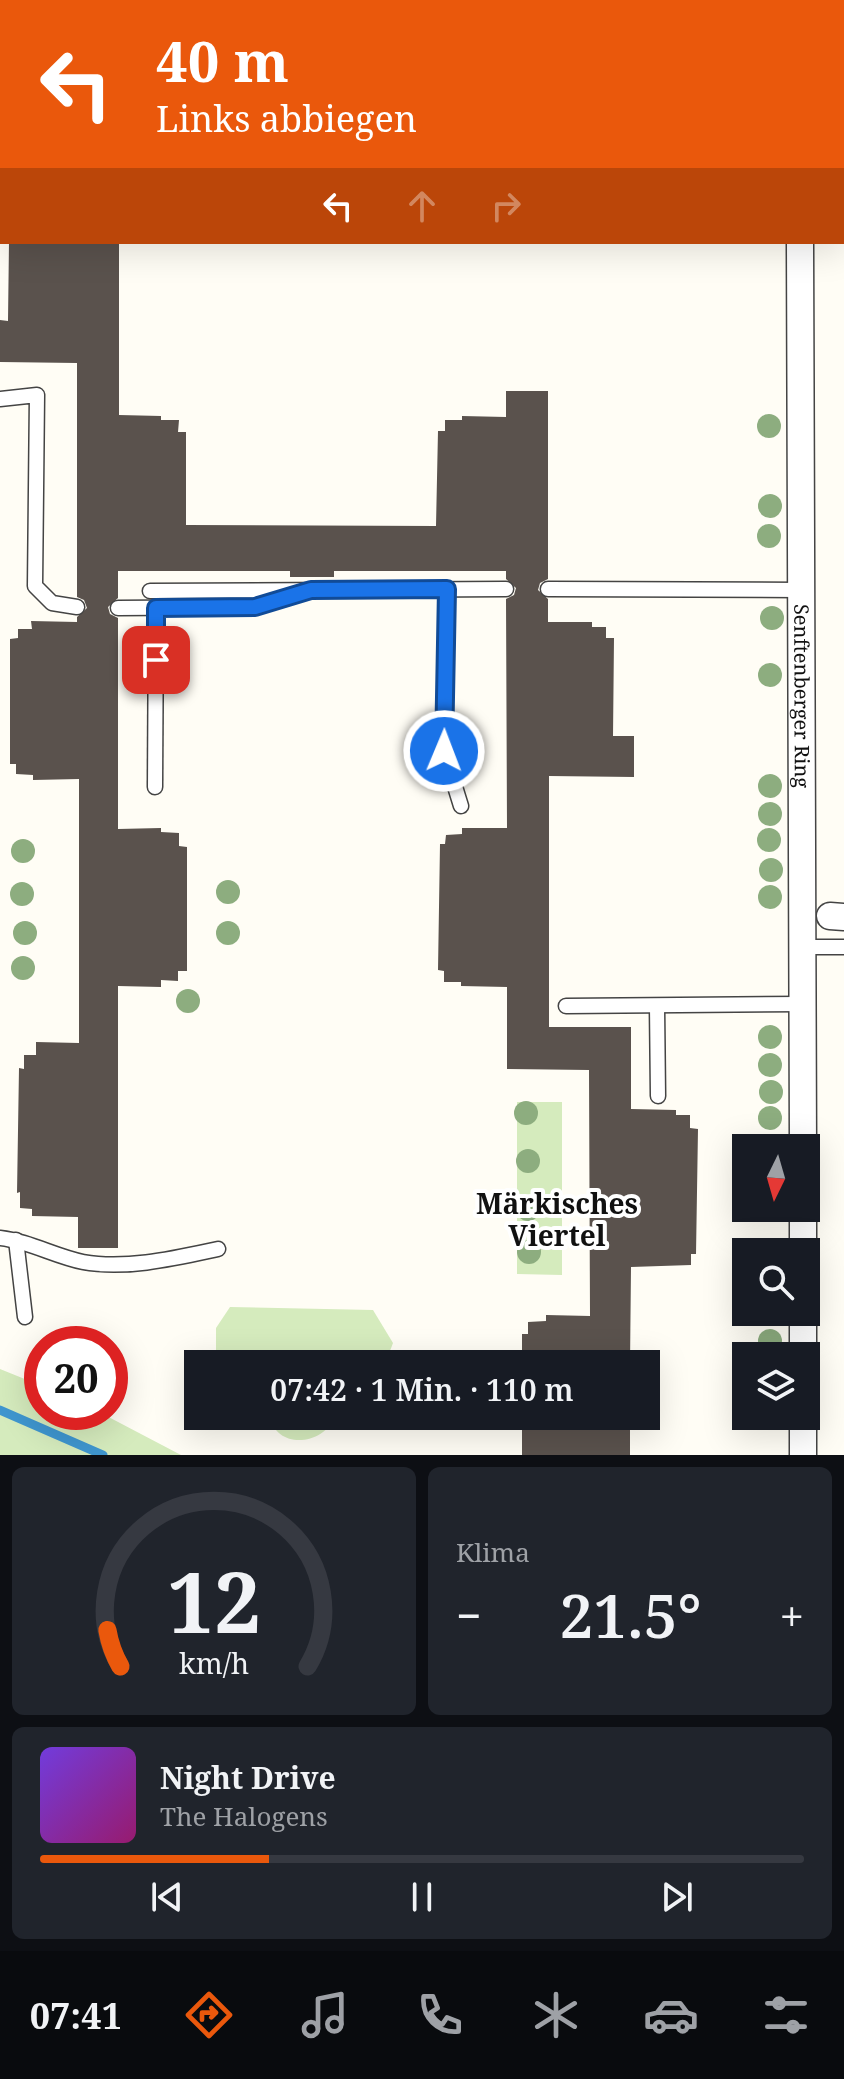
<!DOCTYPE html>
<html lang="de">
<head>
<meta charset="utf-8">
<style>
  body { margin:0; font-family:"Noto Serif",serif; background:#20242c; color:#f1f3f6; height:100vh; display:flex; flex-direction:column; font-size:30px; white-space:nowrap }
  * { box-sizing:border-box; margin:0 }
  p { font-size:26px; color:#9ea1a6 }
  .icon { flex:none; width:44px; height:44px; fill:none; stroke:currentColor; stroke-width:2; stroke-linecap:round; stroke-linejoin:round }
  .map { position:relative; height:1455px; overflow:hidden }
  .details { display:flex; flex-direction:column; gap:12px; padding:12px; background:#0d0f14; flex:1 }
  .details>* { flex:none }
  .top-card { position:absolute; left:0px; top:0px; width:844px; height:244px; box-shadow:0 8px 32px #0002; background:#ea580c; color:#fff; overflow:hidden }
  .needle { width:52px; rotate:185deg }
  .buttons { position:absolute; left:732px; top:1134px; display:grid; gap:16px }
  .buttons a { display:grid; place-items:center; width:88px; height:88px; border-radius:0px; background:#171b24; box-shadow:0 8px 32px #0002; font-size:40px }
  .speed { position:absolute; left:24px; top:1326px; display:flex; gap:16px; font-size:40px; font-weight:700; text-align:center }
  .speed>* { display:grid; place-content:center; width:104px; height:104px; border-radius:50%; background:#171b24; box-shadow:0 8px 32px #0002; line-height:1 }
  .speed .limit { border:12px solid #d22; background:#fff; color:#111 }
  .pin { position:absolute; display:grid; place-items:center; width:68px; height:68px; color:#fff; margin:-34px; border-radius:16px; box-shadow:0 4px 12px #0006 }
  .me { position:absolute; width:88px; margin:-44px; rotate:1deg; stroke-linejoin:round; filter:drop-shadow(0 0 6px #0008) }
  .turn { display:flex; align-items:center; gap:28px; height:168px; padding:0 24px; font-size:36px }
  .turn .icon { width:104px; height:104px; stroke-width:2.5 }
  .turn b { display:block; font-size:56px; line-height:68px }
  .lanes { display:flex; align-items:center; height:76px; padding:0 24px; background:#0003; justify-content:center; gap:40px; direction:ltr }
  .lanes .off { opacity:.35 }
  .big { font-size:60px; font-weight:600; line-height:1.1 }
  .details .widget { flex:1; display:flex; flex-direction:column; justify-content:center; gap:12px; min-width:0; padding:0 28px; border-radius:12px; background:#20242c }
  .details .dial { align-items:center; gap:0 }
  .dial svg { height:208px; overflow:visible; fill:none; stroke:#363941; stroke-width:7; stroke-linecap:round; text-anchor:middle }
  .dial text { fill:#f1f3f6; stroke:none }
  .song { display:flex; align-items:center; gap:24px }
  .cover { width:96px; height:96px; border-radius:12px; background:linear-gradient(135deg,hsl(260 70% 55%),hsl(320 70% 35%)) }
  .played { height:8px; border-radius:4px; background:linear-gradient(90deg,#ea580c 30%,#363941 30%) }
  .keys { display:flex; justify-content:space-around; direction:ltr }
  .heat { display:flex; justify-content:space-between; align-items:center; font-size:44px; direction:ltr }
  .details .tiles { flex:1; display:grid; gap:12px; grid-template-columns:1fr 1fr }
  .widget:last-child { grid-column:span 2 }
  .trip { position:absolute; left:184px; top:1350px; width:476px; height:80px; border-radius:0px; background:#171b24; box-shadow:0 8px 32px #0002; font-weight:600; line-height:80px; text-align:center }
  .tab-bar { display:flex; height:128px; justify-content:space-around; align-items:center; background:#090b0e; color:#9ea1a6 }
  .tab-bar .icon { width:56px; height:56px }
  .tab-bar .active { color:#ea580c }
  .tab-bar b { font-size:36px; color:#f1f3f6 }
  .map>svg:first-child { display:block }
  .green { fill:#d5ebbd }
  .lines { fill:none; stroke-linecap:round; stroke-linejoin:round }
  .stream { stroke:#3f96cf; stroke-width:9 }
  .building { fill:#5a524d }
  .lane-casing { stroke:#444; stroke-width:17 }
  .street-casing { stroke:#444; stroke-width:29 }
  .lane { stroke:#fff; stroke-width:14 }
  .street { stroke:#fff; stroke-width:26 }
  .tree { fill:#8dad7f }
  .route-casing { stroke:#114b97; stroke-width:20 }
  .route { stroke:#1a73e8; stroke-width:14 }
  .labels { text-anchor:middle; stroke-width:8; stroke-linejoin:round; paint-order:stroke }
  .street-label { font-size:20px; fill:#111; stroke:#fff }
  .district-label { font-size:28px; font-weight:bold; fill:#111; stroke:#fff }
</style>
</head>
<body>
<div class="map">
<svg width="844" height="1455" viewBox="0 0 844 1455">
  <rect width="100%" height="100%" fill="#fffdf5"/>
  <g class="green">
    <path d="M517,1102H562V1275L517,1274Z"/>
    <path d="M230,1307L373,1310L393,1343L385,1364H216V1328Z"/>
    <path d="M0,1369L42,1386V1412H99L181,1455H0Z"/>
    <path d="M270,1416H335C325,1445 276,1451 270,1416Z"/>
  </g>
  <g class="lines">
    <path class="stream" d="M0,1410L103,1455"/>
  </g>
  <g class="building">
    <path d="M9,242H119V415L161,416V420H179L178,432H186V525L436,526L438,431H445V420H462V416L506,417V391H548V579L540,583L538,590L548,599V622H592V627H606V638H614L613,736H634V777L549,776V1027H631V1109L676,1110V1115H690V1128L698,1129L696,1254H691V1265L631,1267L630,1364H522V1334H528V1322L546,1321V1315L590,1316L589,1070L507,1069V987L461,986V982H444V971L438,970L440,844H445L446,835L462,834V828H507L506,599L514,595L516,588L506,579V571H334V577H290V571H118V598L108,607L110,614L118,618V829L161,828V832L179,833V846L187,847V971H178V981L161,980V987L118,986V1248H78V1217L32,1216V1209L20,1208V1192L17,1193L19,1068L24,1069V1055H36V1042L79,1043V779L33,780V775L16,774V764H10V639L18,638V629H32L31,621L77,622V617L87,608L84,600L77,597V363L0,362V320L8,321Z"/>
    <rect x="522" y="1416" width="108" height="39"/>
  </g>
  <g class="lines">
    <defs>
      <g id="lane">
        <path d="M34,2V0"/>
        <path d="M0,399L37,395L35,586L52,603L77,607"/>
        <path d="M447,589L444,751L461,806"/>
        <path d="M548,589L800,590"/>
        <path d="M150,591L506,589"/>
        <path d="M118,608L255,607L295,594"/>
        <path d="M155,787L156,608"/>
        <path d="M802,947H844"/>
        <path d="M566,1006L803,1004"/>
        <path d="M657,1006L658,1096"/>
        <path d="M0,1238C29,1241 54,1256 83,1262C126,1270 176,1258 218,1249"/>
        <path d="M16,1240L25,1317"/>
      </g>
      <g id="street">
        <path d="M801,2V0"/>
        <path id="s1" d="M800,242L803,1148"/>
        <path d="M830,916L844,917"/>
        <path d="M803,1252V1208"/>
        <path d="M803,1356V1312"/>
        <path d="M803,1455V1416"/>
      </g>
    </defs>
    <use href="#lane" class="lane-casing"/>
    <use href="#street" class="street-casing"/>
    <use href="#lane" class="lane"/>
    <use href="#street" class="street"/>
  </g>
  <g class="tree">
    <circle cx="769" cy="426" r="12"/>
    <circle cx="770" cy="506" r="12"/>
    <circle cx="769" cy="536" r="12"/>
    <circle cx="772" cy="618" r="12"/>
    <circle cx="770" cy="675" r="12"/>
    <circle cx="770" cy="786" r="12"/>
    <circle cx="770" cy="814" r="12"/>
    <circle cx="769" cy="840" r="12"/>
    <circle cx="23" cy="851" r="12"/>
    <circle cx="771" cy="870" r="12"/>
    <circle cx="228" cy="892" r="12"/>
    <circle cx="22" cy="894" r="12"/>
    <circle cx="770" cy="897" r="12"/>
    <circle cx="25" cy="933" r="12"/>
    <circle cx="228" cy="933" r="12"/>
    <circle cx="23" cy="968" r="12"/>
    <circle cx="188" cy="1001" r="12"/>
    <circle cx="770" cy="1037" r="12"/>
    <circle cx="770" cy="1065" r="12"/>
    <circle cx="771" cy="1092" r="12"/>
    <circle cx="526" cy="1113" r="12"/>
    <circle cx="770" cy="1118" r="12"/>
    <circle cx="528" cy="1161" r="12"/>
    <circle cx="528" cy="1209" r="12"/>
    <circle cx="529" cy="1252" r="12"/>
    <circle cx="770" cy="1341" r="12"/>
  </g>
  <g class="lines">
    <defs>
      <path id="route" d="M156,660V608L255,607L311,590L447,589L444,751"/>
    </defs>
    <use href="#route" class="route-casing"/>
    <use href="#route" class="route"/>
  </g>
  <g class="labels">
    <g class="street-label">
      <text dy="7" stroke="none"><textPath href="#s1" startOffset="454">Senftenberger Ring</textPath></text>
    </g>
    <g class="district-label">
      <text x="557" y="1214">Märkisches<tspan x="557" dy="32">Viertel</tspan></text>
    </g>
  </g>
</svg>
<div class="buttons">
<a><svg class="needle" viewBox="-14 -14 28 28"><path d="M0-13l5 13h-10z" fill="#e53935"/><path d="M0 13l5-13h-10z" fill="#9ea1a6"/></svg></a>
<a><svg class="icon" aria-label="search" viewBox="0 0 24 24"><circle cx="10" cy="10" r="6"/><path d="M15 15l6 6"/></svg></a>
<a><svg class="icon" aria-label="layers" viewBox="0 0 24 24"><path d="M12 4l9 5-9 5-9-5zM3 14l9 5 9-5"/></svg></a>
</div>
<div class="speed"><div class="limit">20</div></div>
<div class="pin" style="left:156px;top:660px;background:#d93025"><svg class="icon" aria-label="arrive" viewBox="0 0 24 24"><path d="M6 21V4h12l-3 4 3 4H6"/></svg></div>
<svg class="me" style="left:444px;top:751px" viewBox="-20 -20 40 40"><circle r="17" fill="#1a73e8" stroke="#fff" stroke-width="3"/><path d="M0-11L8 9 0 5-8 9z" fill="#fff"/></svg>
<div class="trip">07:42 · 1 Min. · 110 m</div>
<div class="top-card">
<div class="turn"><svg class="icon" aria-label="left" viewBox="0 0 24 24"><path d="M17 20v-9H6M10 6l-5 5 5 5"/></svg><div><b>40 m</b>Links abbiegen</div></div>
<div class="lanes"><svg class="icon" aria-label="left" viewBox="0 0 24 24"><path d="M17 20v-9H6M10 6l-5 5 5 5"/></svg><svg class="icon off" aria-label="ahead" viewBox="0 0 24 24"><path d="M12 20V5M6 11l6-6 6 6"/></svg><svg class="icon off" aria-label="right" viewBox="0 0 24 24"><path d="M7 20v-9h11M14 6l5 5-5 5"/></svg></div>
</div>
</div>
<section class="details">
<div class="tiles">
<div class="widget dial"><svg viewBox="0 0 100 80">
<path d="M14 69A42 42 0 1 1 86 69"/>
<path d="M14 69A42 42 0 0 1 9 55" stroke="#ea580c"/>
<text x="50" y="56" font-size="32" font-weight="700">12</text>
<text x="50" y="72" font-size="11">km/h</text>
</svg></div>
<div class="widget"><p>Klima</p>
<div class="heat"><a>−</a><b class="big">21.5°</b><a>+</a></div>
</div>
<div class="widget">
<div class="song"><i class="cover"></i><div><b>Night Drive</b><p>The Halogens</p></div></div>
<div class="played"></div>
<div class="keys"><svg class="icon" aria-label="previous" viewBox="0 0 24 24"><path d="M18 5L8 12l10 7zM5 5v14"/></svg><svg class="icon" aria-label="pause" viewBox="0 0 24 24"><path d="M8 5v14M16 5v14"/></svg><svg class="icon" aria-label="next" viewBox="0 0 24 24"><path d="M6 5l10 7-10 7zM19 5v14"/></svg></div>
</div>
</div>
</section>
<nav class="tab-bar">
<b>07:41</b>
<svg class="icon active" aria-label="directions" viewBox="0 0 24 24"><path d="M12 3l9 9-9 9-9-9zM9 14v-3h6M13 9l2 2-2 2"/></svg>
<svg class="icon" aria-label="music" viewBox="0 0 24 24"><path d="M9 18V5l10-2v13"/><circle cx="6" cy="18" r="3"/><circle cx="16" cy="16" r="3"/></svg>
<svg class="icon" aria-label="phone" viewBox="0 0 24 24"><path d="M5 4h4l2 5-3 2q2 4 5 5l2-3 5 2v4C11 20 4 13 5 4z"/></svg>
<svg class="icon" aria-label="climate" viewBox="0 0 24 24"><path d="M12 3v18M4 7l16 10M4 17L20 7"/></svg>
<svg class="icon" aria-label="car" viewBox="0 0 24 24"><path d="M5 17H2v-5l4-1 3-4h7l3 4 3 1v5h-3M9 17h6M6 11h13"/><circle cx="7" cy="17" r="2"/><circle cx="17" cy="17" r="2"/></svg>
<svg class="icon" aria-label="filters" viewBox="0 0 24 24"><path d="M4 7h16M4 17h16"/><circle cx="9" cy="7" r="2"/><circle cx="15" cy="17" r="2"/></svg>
</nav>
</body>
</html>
